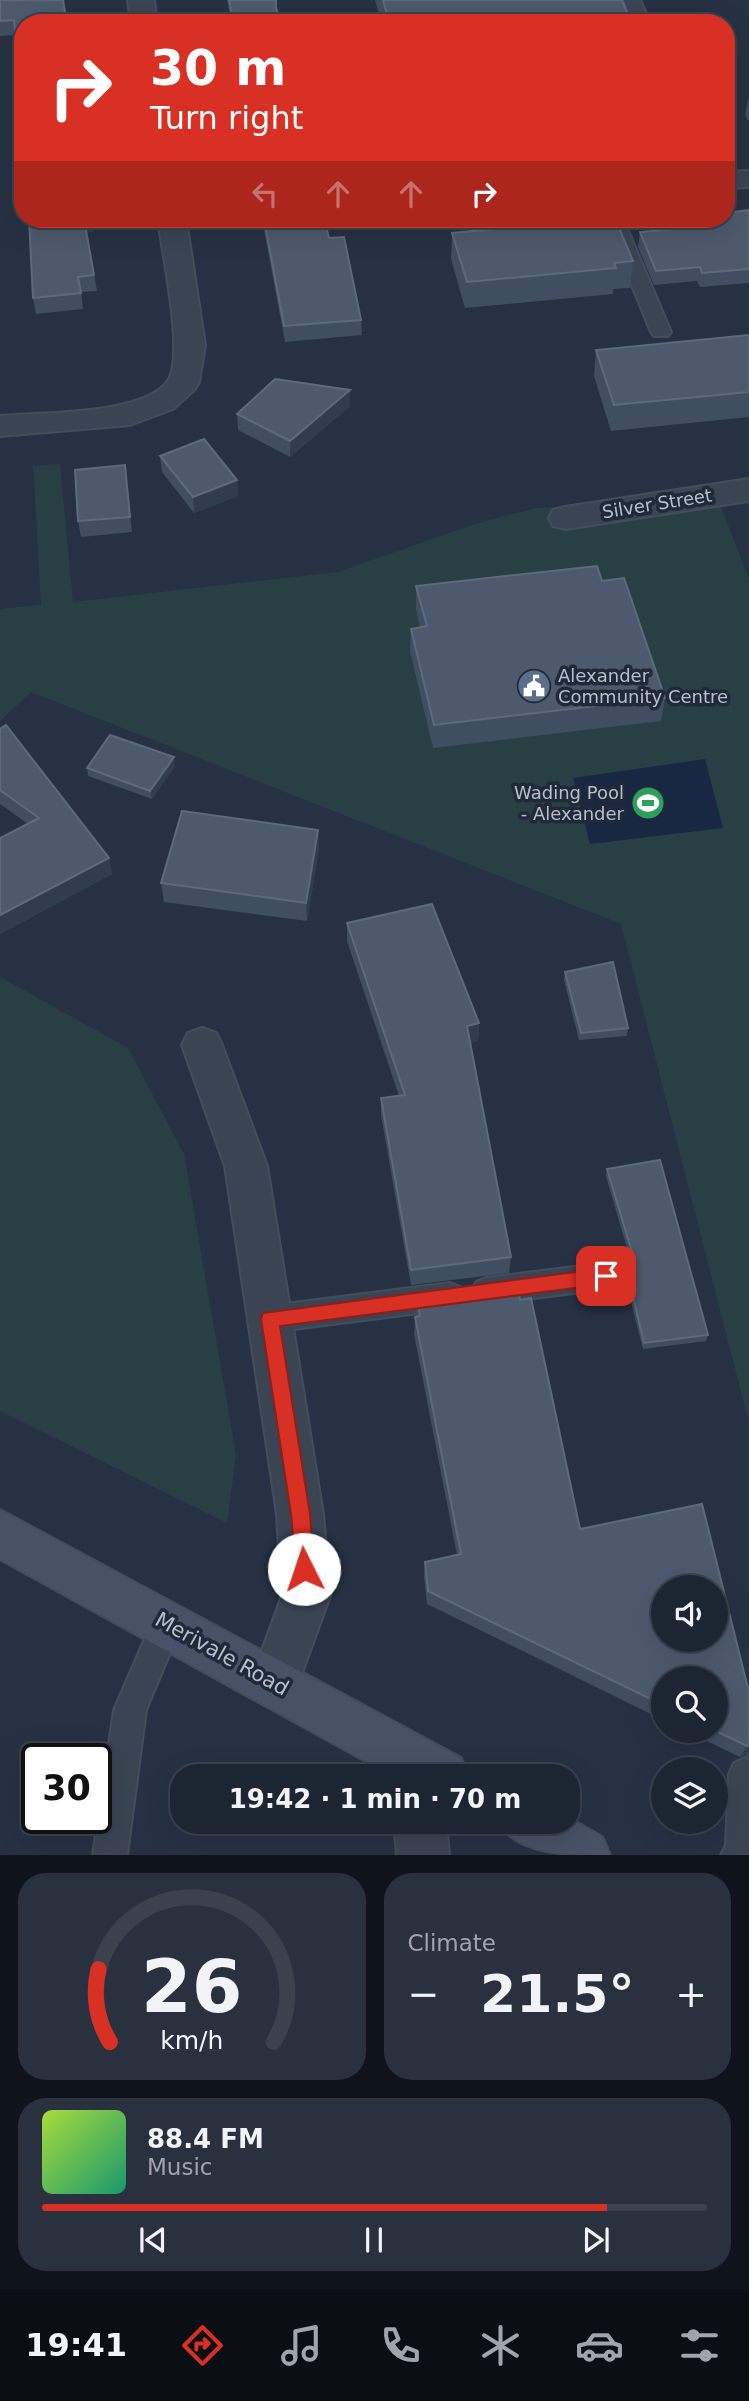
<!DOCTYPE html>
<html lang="en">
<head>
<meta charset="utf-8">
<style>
  body { margin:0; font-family:"DejaVu Sans",sans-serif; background:#29313e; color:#f1f3f6; height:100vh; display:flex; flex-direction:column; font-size:26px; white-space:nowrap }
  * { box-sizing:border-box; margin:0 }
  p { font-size:23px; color:#a0a5ac }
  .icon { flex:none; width:38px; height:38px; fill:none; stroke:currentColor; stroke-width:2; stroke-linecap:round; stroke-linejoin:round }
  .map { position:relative; height:1855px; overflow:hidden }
  .side { display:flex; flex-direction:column; gap:18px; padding:18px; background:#0f141c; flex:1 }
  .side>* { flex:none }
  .guide { position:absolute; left:14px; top:14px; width:721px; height:214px; border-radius:28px; box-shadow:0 7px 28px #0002,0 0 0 2px #3a424d; background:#d93025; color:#fff; overflow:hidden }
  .controls { position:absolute; left:651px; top:1575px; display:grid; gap:14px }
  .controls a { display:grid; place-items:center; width:77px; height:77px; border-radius:50%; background:#1c2532; box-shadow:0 7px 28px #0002,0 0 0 2px #3a424d; font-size:35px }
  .speed { position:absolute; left:21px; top:1743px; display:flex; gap:14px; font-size:35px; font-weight:700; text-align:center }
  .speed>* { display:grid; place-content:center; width:91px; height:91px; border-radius:50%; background:#1c2532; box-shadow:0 7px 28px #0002,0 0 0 2px #3a424d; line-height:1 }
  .speed .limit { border:4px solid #111; border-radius:10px; background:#fff; color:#111 }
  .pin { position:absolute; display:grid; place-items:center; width:60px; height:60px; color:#fff; margin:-30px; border-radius:14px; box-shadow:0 4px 10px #0006 }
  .me { position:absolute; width:77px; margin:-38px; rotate:356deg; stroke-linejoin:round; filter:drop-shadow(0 0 5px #0008) }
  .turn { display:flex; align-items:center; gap:24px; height:147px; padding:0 21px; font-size:32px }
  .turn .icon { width:91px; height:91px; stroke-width:2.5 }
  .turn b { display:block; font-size:49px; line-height:60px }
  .lanes { display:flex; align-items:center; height:66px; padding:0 21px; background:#0003; justify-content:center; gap:35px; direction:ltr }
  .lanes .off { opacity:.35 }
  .big { font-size:52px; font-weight:600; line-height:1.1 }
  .side .widget { flex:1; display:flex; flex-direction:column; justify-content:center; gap:10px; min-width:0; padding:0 24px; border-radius:28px; background:#29313e }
  .side .dial { align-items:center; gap:0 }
  .dial svg { height:182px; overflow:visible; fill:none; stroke:#3a424d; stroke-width:7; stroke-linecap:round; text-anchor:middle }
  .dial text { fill:#f1f3f6; stroke:none }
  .song { display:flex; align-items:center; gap:21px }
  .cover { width:84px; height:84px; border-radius:10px; background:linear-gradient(135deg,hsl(80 70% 55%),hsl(160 70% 35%)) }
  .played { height:7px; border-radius:4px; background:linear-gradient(90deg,#d93025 85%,#3a424d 85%) }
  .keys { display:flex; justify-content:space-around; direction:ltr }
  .heat { display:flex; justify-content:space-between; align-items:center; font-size:38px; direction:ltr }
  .side .tiles { flex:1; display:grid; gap:18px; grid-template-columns:1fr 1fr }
  .widget:last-child { grid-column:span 2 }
  .trip { position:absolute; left:170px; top:1764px; width:410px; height:70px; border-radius:28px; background:#1c2532; box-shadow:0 7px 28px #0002,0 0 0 2px #3a424d; font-weight:600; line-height:70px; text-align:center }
  .tab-bar { display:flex; height:112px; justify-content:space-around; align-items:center; background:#0b0f14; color:#a0a5ac }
  .tab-bar .icon { width:49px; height:49px }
  .tab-bar .current { color:#d93025 }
  .tab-bar b { font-size:32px; color:#f1f3f6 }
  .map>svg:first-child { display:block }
  .green { fill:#284044 }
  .water { fill:#182842 }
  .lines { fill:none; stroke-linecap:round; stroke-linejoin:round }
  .lane-casing { stroke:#444d5c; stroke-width:4 }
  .street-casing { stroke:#444d5c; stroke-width:4 }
  .secondary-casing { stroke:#444d5c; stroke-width:4 }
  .lane { fill:#3a4453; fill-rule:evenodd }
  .street { fill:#3a4453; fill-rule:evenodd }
  .secondary { fill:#485266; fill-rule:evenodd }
  .wall { fill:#404e61 }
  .shaded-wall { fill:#303d50 }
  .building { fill:#4d5a6d; stroke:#5d6a7c; stroke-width:2; fill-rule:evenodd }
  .route { fill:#d93025; stroke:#8d1f18; stroke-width:2 }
  .labels { text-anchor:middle; stroke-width:7; stroke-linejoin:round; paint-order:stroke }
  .street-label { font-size:18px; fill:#b7bfcd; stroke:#1f2938 }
  .poi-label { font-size:18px; fill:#b7bfcd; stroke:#1f2938; text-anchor:start }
  .near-street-label { font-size:21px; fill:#b7bfcd; stroke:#1f2938 }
</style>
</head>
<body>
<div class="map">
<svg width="749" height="1855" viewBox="0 0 749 1855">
  <rect width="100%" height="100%" fill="#263143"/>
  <g class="green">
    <path d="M60,464L73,602L338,572L475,524L536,508L663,502L716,494L749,579V1423L621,924L31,692L0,721V609L41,605L33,466Z"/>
    <path d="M0,977L128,1048L184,1154L236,1455L227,1523L0,1411Z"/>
  </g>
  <path class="water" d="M705,759L723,828L590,844L573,778Z"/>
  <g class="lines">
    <defs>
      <g id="lane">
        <path d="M624,0H640L650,23H634Z"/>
        <path d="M605,219H623L671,332L668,336H654L651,332Z"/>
        <path d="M606,1263L616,1267L620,1276L616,1285L606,1289L486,1304L476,1300L472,1291L476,1282L486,1278Z"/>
        <path d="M450,1283L460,1287L464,1296L460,1305L450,1309L270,1332L260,1328L256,1319L260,1310L270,1306Z"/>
        <path d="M167,1609L178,1613L182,1624L146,1710L127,1855H93L114,1710L156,1613Z"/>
        <path d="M745,1758L749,1760V1855H721L726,1845L729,1774L734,1763Z"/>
      </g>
      <g id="street">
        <path d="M128,0H154L157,23H131Z"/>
        <path d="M749,171V187L726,188V172Z"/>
        <path d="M158,219H186L205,345L199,382L195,389L173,409L130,425L0,436V416C39,412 147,416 169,379C184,353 162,251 158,219Z"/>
        <path d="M749,479V501L565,529L553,526L549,518L553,510L565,507Z"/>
        <path d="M202,1028L216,1033L222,1045L267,1166L323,1514L330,1596L292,1700L275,1708L258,1700L250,1683L282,1596L277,1514L225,1166L182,1045L188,1033Z"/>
        <path d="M394,1822H446L449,1855H397Z"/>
      </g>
      <g id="secondary">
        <path d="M0,1510L461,1758L468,1776H393L0,1559Z"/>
        <path d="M567,1817L602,1837L610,1855C568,1855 517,1855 498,1822H567Z"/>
      </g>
    </defs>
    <use href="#lane" class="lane-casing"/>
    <use href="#street" class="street-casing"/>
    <use href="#secondary" class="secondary-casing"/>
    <use href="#lane" class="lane"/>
    <use href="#street" class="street"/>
    <use href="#secondary" class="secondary"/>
  </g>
  <g class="wall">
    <path d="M0,0L23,23V131L15,35L0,36Z"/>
    <path d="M227,0H276V8L280,23H229L228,15H230Z"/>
    <path d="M375,0H622L631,23H382Z"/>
    <path d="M748,100H749V122L745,115Z"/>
    <path d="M749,210V283L700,287L697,281L654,285L638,247L640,232L677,229L678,219H726Z"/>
    <path d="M29,219H92L93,232H87L97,291L81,292L83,309L36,314L33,298Z"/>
    <path d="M262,219H324L329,238L361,320L362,335L285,342Z"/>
    <path d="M599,224L633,261L630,288L613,289V294L465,308L451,259L452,233Z"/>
    <path d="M749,335V417L611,431L594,376L596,350Z"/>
    <path d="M350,390V406L290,457L238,430L237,414Z"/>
    <path d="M160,456L237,480L238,496L194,513L162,472Z"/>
    <path d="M125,465L132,532L81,537L78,521Z"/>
    <path d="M602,581L665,698L661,721L433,748L410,651L411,629L420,627L416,609V586Z"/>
    <path d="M0,729L109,858L112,874L0,934V838L28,824L0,804Z"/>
    <path d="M175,766L152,799L88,776L87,768Z"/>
    <path d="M318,830L319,849L307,921L164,902L161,883Z"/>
    <path d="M347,923L479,1023L478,1041L470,1043L511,1257L509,1273L411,1285L381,1115V1098L399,1096L347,941Z"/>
    <path d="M565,972L628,1028L627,1036L579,1040L564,980Z"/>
    <path d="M607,1169L708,1335L706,1341L643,1349L623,1270L625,1263L631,1262L606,1176Z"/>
    <path d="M417,1299L520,1300L580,1529L749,1692V1758L746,1756L740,1757L686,1731H716L663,1678V1720L427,1604L424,1576L425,1562L457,1555L414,1334Z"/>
  </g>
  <g class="shaded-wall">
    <path d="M84,219H92L93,232H86Z"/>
    <path d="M350,390V406L290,457V441Z"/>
    <path d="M237,480L238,496L194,513L193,497Z"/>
    <path d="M174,757L175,766L152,799L150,791Z"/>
    <path d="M318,830L319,849L307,921L306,903Z"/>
    <path d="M109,858L112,874L0,934V915Z"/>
    <path d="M479,1023L478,1041L465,1044L467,1026Z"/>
    <path d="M747,1746H749V1751L746,1756L740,1757Z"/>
  </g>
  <g class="building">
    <path d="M0,0H63L67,23H23V128L14,20L0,21Z"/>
    <path d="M229,0H276V7L280,23H230L228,15L232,14Z"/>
    <path d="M383,0H622L631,23H389Z"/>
    <path d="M749,210V269L702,273L700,267L656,271L640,232L683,228L679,219H726V213Z"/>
    <path d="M29,219H84L94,275L78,277L81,293L33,298Z"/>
    <path d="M264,219H324L329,238L344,237L361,320L284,326Z"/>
    <path d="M597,219L599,224L617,223L633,261L614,263L616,268L467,282L452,233Z"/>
    <path d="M749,335V392L614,405L596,350Z"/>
    <path d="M275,379L350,390L290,441L237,414Z"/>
    <path d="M204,439L237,480L193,497L160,456Z"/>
    <path d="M125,465L130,517L78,521L75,470Z"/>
    <path d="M597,566L602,581L624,578L665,698L434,725L411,629L427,626L416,586Z"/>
    <path d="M6,725L109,858L0,915V838L39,818L0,790V729Z"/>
    <path d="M110,735L174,757L150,791L87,768Z"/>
    <path d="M182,811L318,830L306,903L161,883Z"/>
    <path d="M432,904L479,1023L467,1026L511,1257L411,1270L381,1098L405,1095L347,923Z"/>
    <path d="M613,962L628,1028L581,1033L565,972Z"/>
    <path d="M660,1160L708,1335L644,1343L625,1263L635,1262L607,1169Z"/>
    <path d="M517,1286L520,1300L531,1298L580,1529L702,1504L749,1692V1746H747L716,1731V1678H663V1705L428,1591L425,1562L461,1554L415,1317L420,1316L417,1299ZM663,1587H716V1640H663Z"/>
  </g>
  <path class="route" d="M606,1268L612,1270L615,1276L612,1282L606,1284L280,1326L310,1514L314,1569L311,1576L304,1579L297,1576L291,1514L261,1319L263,1313Z"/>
  <defs>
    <symbol id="civic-disc" viewBox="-11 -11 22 22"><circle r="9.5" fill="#5c6f8a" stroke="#1f2938"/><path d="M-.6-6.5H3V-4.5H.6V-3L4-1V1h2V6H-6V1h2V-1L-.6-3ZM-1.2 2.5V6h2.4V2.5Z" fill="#fff"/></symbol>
    <symbol id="stadium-disc" viewBox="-11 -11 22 22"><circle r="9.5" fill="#2e9e5b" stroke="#1f2938"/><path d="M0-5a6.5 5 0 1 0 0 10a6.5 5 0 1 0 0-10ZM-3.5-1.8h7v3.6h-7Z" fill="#fff"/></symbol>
  </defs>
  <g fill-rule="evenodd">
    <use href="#civic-disc" x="515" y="667" width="38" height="38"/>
    <use href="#stadium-disc" x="629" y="784" width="38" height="38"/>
  </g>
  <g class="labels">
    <g class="street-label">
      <text transform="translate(657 504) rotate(-9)" y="6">Silver Street</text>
    </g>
    <g class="poi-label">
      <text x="558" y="682">Alexander<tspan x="558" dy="21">Community Centre</tspan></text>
      <text x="624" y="799" text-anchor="end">Wading Pool<tspan x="624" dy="21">- Alexander</tspan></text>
    </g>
    <g class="near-street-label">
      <text transform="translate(222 1654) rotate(29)" y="7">Merivale Road</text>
    </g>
  </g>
</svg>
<div class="controls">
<a><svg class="icon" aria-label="sound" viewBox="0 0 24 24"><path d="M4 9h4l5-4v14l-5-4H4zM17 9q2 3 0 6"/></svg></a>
<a><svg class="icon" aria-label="search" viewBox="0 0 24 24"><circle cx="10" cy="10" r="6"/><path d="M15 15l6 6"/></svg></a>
<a><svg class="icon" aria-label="layers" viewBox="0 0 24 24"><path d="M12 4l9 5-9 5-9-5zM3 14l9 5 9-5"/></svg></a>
</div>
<div class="speed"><div class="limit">30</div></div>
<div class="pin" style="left:606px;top:1276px;background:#d93025"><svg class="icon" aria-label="arrive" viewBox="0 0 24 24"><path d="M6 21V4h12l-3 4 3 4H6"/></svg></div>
<svg class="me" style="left:304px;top:1569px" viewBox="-20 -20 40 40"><circle r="19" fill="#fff"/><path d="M0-13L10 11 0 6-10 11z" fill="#d93025"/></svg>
<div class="trip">19:42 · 1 min · 70 m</div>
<div class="guide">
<div class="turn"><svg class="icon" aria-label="right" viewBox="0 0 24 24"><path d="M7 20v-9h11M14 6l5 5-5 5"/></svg><div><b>30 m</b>Turn right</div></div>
<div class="lanes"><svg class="icon off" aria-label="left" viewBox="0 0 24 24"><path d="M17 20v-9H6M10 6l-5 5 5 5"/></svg><svg class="icon off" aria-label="ahead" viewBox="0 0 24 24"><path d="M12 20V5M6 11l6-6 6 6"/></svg><svg class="icon off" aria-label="ahead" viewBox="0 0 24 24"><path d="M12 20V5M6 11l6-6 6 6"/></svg><svg class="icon" aria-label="right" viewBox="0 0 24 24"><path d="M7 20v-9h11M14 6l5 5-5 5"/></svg></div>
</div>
</div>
<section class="side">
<div class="tiles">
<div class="widget dial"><svg viewBox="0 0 100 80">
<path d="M14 69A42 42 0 1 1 86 69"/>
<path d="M14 69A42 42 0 0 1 9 37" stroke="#d93025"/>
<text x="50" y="56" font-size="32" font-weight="700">26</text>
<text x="50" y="72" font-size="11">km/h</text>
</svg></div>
<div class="widget"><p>Climate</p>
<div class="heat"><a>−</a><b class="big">21.5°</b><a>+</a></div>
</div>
<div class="widget">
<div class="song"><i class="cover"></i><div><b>88.4 FM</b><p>Music</p></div></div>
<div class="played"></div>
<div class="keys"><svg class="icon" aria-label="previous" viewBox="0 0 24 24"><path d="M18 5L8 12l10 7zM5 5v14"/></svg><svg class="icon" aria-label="pause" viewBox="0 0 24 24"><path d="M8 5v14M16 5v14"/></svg><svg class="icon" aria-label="next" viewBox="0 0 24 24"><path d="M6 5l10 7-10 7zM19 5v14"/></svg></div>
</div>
</div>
</section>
<nav class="tab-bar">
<b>19:41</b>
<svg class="icon current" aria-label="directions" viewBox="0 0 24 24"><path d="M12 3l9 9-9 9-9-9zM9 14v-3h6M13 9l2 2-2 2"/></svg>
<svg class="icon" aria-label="music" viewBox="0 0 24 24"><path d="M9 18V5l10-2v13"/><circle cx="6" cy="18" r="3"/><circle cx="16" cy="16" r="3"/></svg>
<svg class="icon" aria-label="phone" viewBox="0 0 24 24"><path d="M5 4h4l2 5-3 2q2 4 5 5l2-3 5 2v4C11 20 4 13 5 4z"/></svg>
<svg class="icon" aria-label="climate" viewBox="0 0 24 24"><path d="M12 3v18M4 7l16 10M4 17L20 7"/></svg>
<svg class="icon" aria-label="car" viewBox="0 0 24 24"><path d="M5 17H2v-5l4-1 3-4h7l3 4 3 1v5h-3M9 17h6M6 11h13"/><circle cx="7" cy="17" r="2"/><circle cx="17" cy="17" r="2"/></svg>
<svg class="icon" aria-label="filters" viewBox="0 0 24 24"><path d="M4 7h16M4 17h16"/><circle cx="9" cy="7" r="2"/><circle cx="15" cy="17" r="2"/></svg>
</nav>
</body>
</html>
